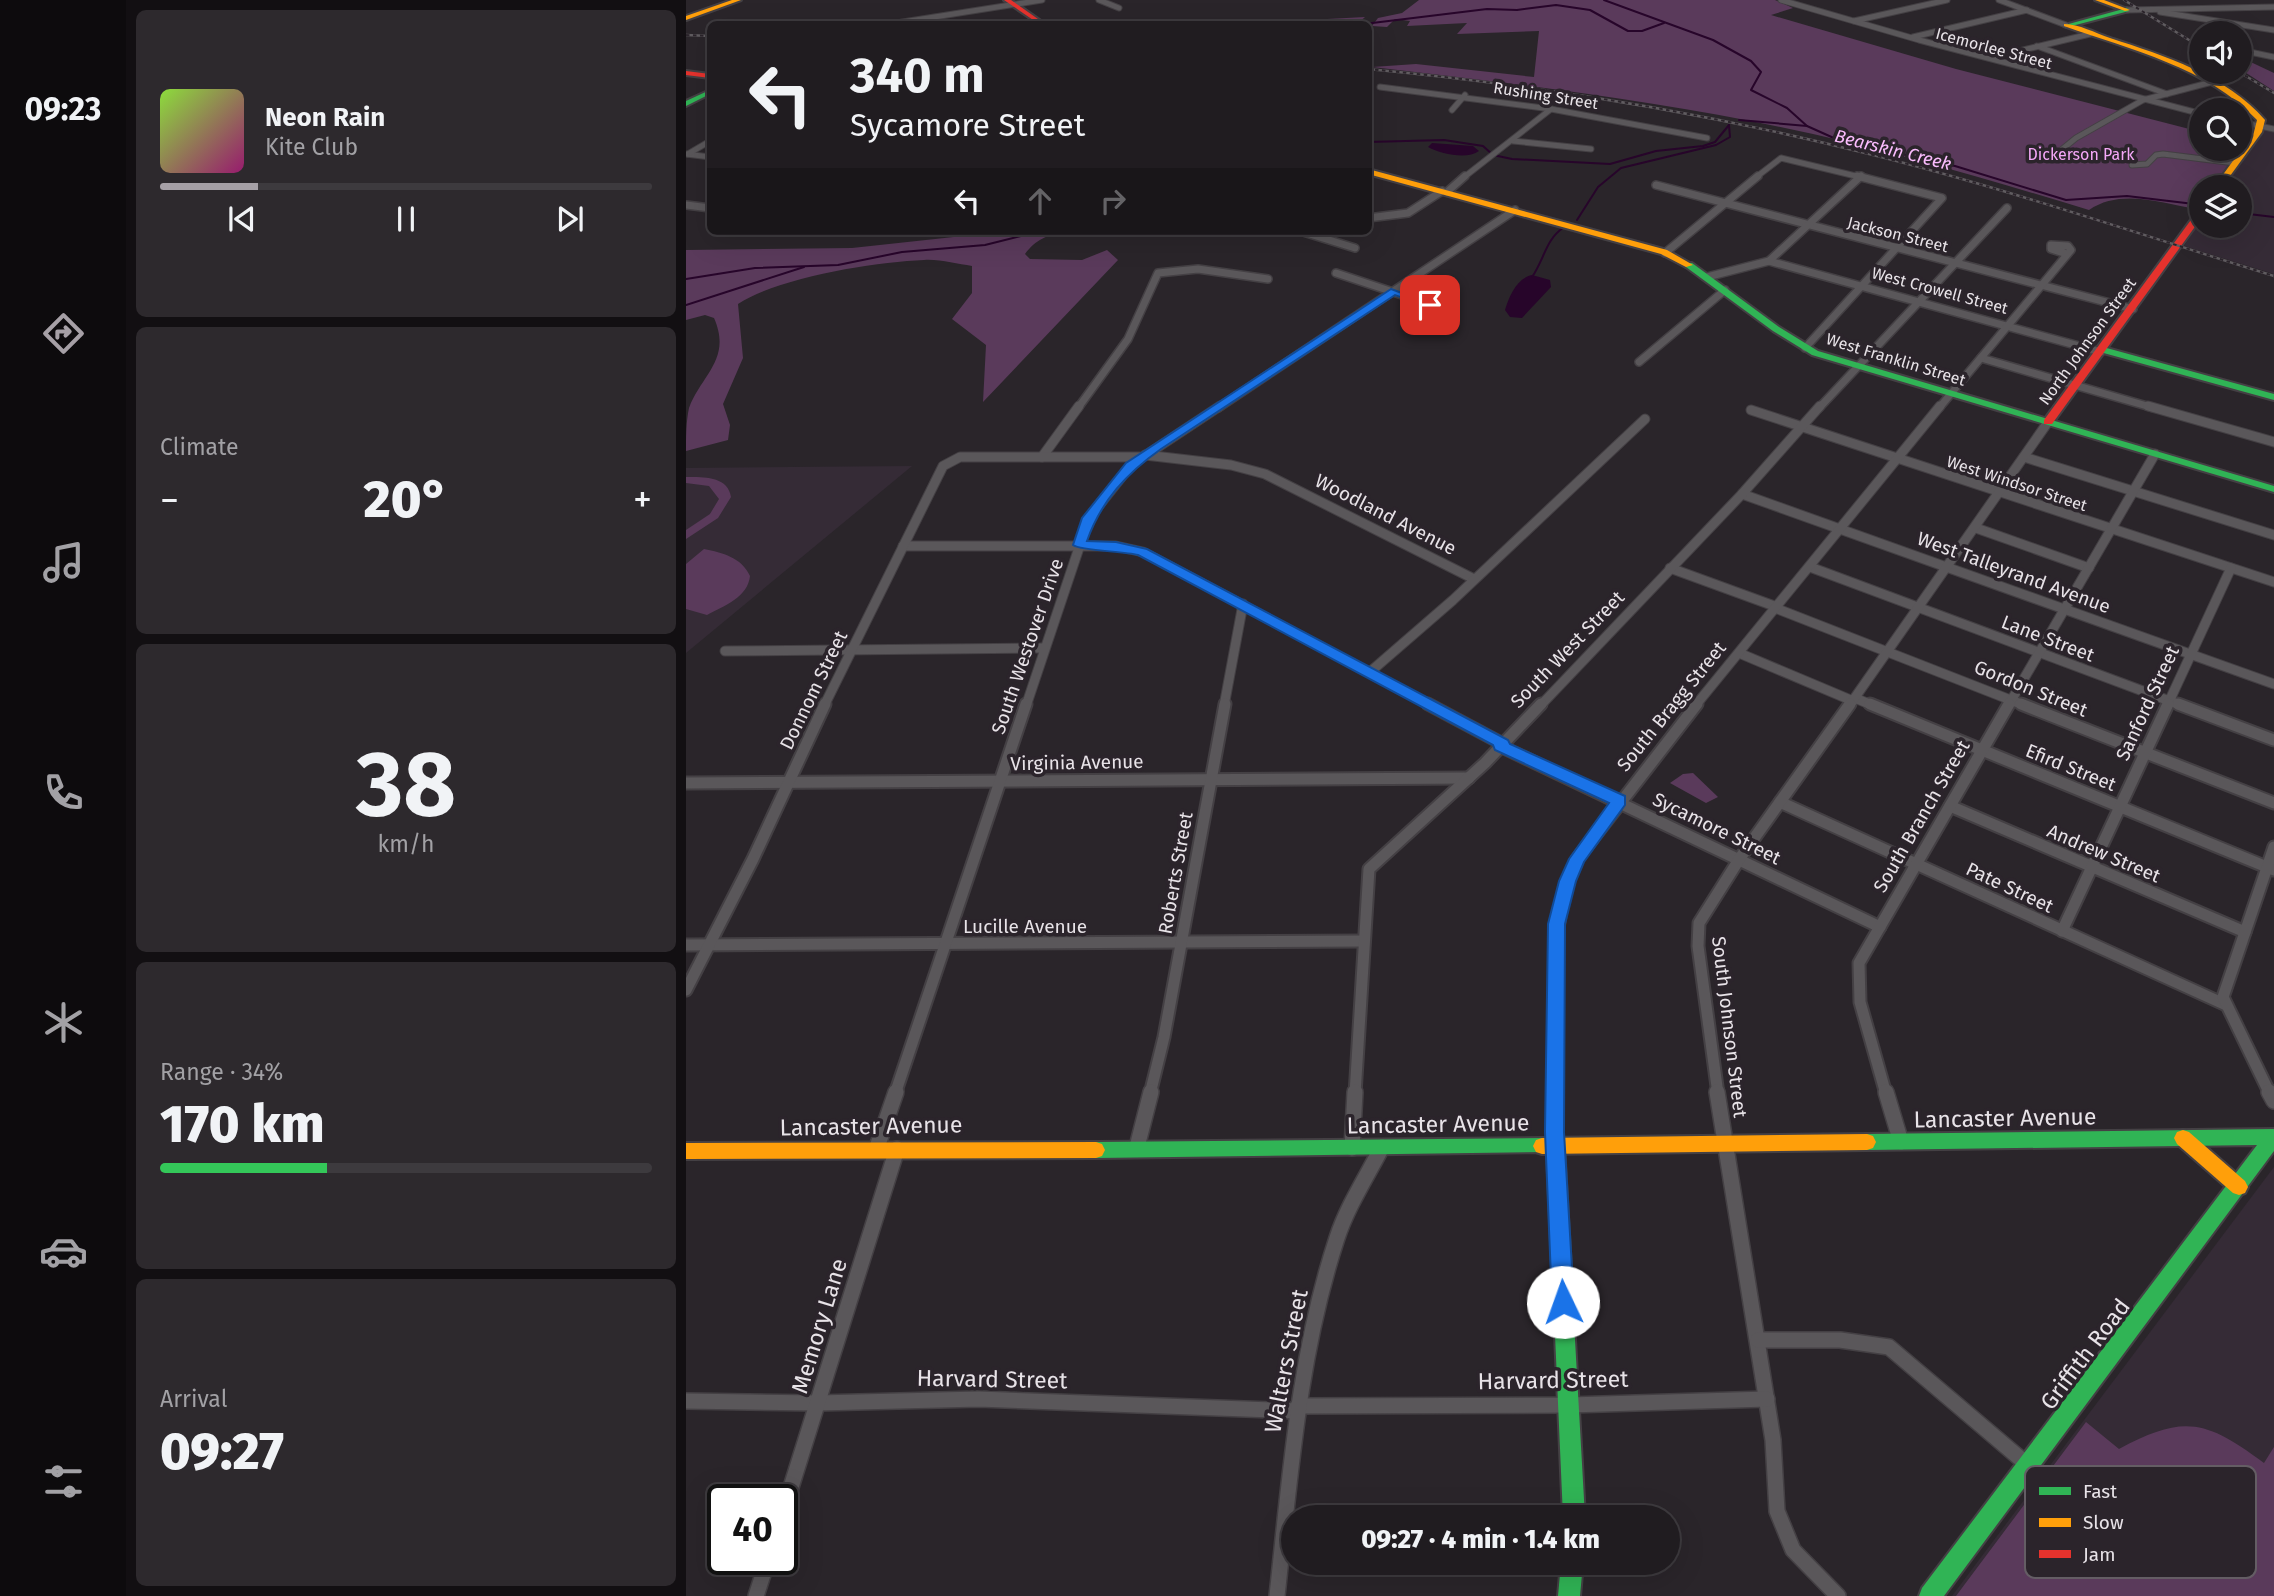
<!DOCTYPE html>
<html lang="en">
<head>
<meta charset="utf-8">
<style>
  body { margin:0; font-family:"Fira Sans",sans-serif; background:#2d292d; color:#f1f3f6; height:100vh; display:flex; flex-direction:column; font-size:26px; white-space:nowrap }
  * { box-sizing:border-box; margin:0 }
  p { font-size:23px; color:#a2a1a5 }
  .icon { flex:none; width:38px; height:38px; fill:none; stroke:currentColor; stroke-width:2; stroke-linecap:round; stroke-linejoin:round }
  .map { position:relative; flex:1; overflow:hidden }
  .side { display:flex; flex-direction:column; gap:10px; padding:10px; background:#120f12; width:560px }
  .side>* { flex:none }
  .hud { position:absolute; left:21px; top:21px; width:665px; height:214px; border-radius:10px; box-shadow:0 7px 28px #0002,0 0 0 2px #3d3a3e; background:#201c20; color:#f1f3f6; overflow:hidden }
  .fabs { position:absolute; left:1503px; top:21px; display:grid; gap:14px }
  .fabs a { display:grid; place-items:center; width:63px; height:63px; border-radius:50%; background:#201c20; box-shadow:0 7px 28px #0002,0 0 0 2px #3d3a3e; font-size:35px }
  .speed { position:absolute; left:21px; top:1484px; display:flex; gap:14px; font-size:35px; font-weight:700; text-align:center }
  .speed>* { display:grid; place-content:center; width:91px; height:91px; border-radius:50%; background:#201c20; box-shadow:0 7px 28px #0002,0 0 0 2px #3d3a3e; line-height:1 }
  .speed .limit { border:4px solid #111; border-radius:10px; background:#fff; color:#111 }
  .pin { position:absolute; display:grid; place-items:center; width:60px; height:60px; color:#fff; margin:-30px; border-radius:14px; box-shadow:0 4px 10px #0006 }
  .me { position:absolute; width:77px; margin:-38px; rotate:357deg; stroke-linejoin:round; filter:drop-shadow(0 0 5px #0008) }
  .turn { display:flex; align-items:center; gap:24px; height:147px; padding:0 28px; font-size:32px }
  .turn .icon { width:91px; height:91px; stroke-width:2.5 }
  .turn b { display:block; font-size:49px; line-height:60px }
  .lanes { display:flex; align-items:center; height:66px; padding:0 28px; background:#0003; justify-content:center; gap:35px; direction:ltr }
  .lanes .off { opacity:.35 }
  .big { font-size:52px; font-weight:800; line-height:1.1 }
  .side .tile { flex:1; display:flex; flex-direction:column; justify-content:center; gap:10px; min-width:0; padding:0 24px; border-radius:10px; background:#2d292d }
  .side .dial { align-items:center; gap:0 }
  .dial b { font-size:91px; line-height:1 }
  .song { display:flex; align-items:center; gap:21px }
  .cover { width:84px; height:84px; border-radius:10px; background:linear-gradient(135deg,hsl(90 70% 55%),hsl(320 70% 35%)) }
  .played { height:7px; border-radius:4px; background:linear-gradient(90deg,#a6a0a6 20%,#3d3a3e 20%) }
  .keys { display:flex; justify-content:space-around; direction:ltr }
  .heat { display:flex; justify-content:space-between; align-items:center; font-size:38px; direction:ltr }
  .charge { height:10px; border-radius:5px; background:linear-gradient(90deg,#34c759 34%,#3d3a3e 0) }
  .trip { position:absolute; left:595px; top:1505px; width:399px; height:70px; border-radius:35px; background:#201c20; box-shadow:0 7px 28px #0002,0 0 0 2px #3d3a3e; font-weight:800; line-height:70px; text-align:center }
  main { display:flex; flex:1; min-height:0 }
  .tabs { display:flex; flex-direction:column; width:126px; justify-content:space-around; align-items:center; background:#0d0b0d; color:#a2a1a5 }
  .tabs .icon { width:49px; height:49px }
  .tabs .current { color:#a6a0a6 }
  .tabs b { font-size:32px; color:#f1f3f6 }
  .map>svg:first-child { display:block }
  .built { fill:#352b36 }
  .green { fill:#5a3a5b }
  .water { fill:#27052a }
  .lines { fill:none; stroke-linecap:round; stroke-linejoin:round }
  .stream { stroke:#27052a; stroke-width:2 }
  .street-far4-casing { stroke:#444044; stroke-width:7 }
  .street-far3-casing { stroke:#444044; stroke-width:10 }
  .street-far2-casing { stroke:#444044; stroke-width:11 }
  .street-far1-casing { stroke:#444044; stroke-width:15 }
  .street-casing { stroke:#444044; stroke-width:18 }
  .fast-casing { stroke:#444044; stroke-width:4 }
  .slow-casing { stroke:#444044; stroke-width:4 }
  .jam-casing { stroke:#444044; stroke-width:4 }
  .street-far4 { stroke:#5a575a; stroke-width:5 }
  .street-far3 { stroke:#5a575a; stroke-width:7 }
  .street-far2 { stroke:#5a575a; stroke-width:9 }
  .street-far1 { stroke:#5a575a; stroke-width:11 }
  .street { stroke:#5a575a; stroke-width:15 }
  .fast { fill:#30b455; fill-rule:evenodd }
  .slow { fill:#ff9f0a; fill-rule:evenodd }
  .jam { fill:#e5322d; fill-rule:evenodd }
  .rail-casing { stroke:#605c60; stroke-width:2.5 }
  .rail { stroke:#2b242b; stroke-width:2; stroke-dasharray:3.5; stroke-linecap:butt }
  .route { fill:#1a73e8; stroke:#114b97; stroke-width:2 }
  .labels { text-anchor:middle; stroke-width:7; stroke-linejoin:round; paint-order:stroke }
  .far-street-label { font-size:16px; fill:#e8e3e8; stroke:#2b242b }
  .far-park-label { font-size:16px; fill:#f5a8f8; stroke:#2b242b }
  .far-water-label { font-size:18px; font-style:italic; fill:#fabcfd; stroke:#2b242b }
  .street-label { font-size:19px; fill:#e8e3e8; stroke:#2b242b }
  .near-street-label { font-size:23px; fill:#e8e3e8; stroke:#2b242b }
  .key { fill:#2b242b; stroke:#645d64; stroke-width:2 }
  .key-label { font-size:19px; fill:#e8e3e8 }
</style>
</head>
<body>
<main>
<nav class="tabs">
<b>09:23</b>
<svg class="icon current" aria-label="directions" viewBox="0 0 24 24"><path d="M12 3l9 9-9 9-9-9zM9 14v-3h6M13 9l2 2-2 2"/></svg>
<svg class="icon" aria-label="music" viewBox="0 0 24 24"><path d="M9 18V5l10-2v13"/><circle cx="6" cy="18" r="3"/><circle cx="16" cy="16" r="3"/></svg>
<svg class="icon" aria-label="phone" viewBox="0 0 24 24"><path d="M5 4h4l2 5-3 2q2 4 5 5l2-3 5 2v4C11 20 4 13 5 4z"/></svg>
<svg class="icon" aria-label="climate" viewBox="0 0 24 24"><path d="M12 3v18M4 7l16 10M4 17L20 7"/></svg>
<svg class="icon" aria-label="car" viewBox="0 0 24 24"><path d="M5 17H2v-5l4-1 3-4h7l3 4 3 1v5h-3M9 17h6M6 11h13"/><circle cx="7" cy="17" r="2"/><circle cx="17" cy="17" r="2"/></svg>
<svg class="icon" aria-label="filters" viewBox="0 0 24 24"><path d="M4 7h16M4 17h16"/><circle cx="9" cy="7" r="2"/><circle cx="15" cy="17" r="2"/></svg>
</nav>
<section class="side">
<div class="tile">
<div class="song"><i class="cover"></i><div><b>Neon Rain</b><p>Kite Club</p></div></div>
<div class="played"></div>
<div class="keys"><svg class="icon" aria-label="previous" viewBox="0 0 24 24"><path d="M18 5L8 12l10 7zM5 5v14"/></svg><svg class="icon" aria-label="pause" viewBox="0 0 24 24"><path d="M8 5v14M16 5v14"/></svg><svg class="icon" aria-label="next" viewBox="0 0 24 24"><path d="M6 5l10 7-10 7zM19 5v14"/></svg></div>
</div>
<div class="tile"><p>Climate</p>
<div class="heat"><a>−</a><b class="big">20°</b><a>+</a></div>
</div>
<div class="tile dial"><b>38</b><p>km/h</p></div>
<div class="tile"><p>Range · 34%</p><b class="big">170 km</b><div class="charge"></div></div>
<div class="tile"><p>Arrival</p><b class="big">09:27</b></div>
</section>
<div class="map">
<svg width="1588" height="1596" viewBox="0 0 1588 1596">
  <rect width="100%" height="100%" fill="#2a252a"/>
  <g class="built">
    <path d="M1579,129L1588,131V274L1498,246L1515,220L1516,226H1554V187H1538Z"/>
    <path d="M226,466L0,653V468Z"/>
    <path d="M1588,1167V1596H1266Z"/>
  </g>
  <g class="green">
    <path d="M733,0H1089L1107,8L1085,15L1270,69L1515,132L1516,149H1554V140L1559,141L1527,187H1516L1515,203L1510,209C1477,203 1434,188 1403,210C1311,182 1220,155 1127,134C982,102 834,84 686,67L730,64L848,77L853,31L771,34L781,23L721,26L724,21L709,19L701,27L686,26L692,18L716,13Z"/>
    <path d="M679,17L671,24H548Z"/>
    <path d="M1554,57L1588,73V91L1554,69Z"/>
    <path d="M323,231H378C361,236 350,239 339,254L344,259L396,260L421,250L432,260L297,402L300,345L266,319L286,293V266C271,264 254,259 238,260C188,262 94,277 52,304L57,358L37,404L44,425L42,440L0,451C0,437 0,422 3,408C16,374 46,359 28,318L19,315L0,320V250L166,248Z"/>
    <path d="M0,477C17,477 42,476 45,497L32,518L0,539V530L24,514L33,499L23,486L0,483Z"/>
    <path d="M18,549C37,553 55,557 64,576C62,597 38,606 21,615L0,609V564Z"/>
    <path d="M1007,773L1032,797L1020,803L984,783L997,774Z"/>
    <path d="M1400,1422L1433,1449C1498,1414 1520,1420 1578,1463L1588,1447V1596H1270Z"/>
  </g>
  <g class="water">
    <path d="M746,143L787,146L793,151C781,160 755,154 742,147Z"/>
    <path d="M846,275L864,280L865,287L836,318L824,317L819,310C823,296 831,278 846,275Z"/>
  </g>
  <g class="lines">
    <g class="stream">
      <path d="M918,0L1027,40L1065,61L1075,72L1065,90L1101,108L1121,126L1150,139L1269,166L1380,200L1441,196L1508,204"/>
      <path d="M628,24H678L801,9L831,10L870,5L904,10L942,31H956L978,23"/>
      <path d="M1053,120L1121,126"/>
      <path d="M682,142L758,140L797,146L807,155L826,159L924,164L970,151L1017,146L1029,142L1043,125"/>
      <path d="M1554,213L1588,217"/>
      <path d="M891,220L912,187L935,168L1030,145L1044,137L1043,125"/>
      <path d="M846,277C858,260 860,239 877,228"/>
      <path d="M0,279L69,268L152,265L216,252L299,245L355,231"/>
      <path d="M0,305L118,267"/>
    </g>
    <defs>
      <g id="street-far4">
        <path d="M413,0L433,8"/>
        <path d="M1095,0L1233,40L1516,114"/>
        <path d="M1313,0L1380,25"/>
        <path d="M1441,10L1588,7"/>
        <path d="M1474,12L1588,30"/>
        <path d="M1168,21L1261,0"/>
        <path d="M204,24L356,0"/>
        <path d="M1227,37L1341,10"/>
        <path d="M1351,46L1481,94"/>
        <path d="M1554,50L1588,57"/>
        <path d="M1304,58L1404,34"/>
        <path d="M694,87L865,109L1021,138"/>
        <path d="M766,110L779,95"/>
        <path d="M1554,122L1588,129"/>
        <path d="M827,141L905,149"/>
        <path d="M0,154L24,157"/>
        <path d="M2,154L24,141"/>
        <path d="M1363,160L1390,138L1457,100L1530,81"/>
        <path d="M1446,165L1461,164L1470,155L1477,154L1549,163"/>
        <path d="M777,178L865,109"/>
        <path d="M1069,178L1095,158L1178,178"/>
        <path d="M1173,178L1175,176"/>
      </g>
      <g id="street-far3">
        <path d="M970,185L1447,309"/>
        <path d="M761,192L779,176"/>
        <path d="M0,205L24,208"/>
        <path d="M682,218L722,213L756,191"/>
        <path d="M614,231L669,248"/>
        <path d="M979,253L1072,176"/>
        <path d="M1083,261L1415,352"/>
        <path d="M650,273L725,298L765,322"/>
        <path d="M1021,277L1083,261L1175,176"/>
        <path d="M1119,348L1256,198L1171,176"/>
        <path d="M1295,358L1468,408"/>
        <path d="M953,362L1039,290"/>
        <path d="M392,408L442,339L472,273L512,269L582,279"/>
        <path d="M532,408L829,210"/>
        <path d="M1133,408L1321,208"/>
        <path d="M1253,408L1385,250L1382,246L1365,245V249L1381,254"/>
      </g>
      <g id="street-far2">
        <path d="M1462,406L1588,442"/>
        <path d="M1065,410L1588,582"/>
        <path d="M459,455L545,465L579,474L788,579"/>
        <path d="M356,457L393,406"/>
        <path d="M1338,457L1588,535"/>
        <path d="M1056,494L1588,684"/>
        <path d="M1290,528L1403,568"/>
        <path d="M217,546H430L457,552L746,706"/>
        <path d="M1124,567L1497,706"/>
        <path d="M984,568L1091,607"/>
        <path d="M1089,608L1340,706"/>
        <path d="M39,651L358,648"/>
        <path d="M1053,653L1167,701"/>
        <path d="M684,672L767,600L959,419"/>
        <path d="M1169,698L1188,706"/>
        <path d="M138,706L257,466L274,457H456"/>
        <path d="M340,706L403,518L445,465L534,406"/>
        <path d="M538,706L557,604"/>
        <path d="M854,706L1056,494L1134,406"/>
        <path d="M1009,706L1254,406"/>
        <path d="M1163,706L1362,422"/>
        <path d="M1322,706L1469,454"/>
        <path d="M1481,706L1545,568"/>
      </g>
      <g id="street-far1">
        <path d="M742,704L817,744"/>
        <path d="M1184,704L1588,870"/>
        <path d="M1335,704L1588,803"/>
        <path d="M1492,704L1588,740"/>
        <path d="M814,746L1194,927"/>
        <path d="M0,783L783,778"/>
        <path d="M1094,802L1538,1004"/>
        <path d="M1264,806L1559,932"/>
        <path d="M1376,931L1482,704"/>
        <path d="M0,945L678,941"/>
        <path d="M0,990L67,859L139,704"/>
        <path d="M209,1094L340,704"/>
        <path d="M464,1094L478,1037L539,704"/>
        <path d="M669,1094L683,869L799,763L855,704"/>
        <path d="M869,1094C870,1017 859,930 891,859L1011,704"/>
        <path d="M1032,1094L1012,946L1013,923L1054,858L1164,704"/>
        <path d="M1200,1094L1174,1002L1173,963L1323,704"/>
        <path d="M1584,1094L1537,997L1588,847"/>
      </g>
      <g id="street">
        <path d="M1031,1092L1087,1440L1091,1511L1107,1550L1152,1596"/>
        <path d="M1200,1092L1215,1142"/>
        <path d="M1583,1092L1588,1101"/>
        <path d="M869,1145V1092"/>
        <path d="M451,1147L465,1092"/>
        <path d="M666,1148L669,1092"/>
        <path d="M190,1150L210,1092"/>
        <path d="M1072,1340H1154L1203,1347L1343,1466"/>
        <path d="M0,1401L132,1403L293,1399L611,1411"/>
        <path d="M612,1406L884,1405L1081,1399"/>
        <path d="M96,1516L211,1149"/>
        <path d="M70,1596L82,1559"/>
        <path d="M591,1596C604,1476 613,1353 651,1238C661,1207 681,1176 696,1147"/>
      </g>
      <g id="fast">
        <path d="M1441,8L1443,11L1382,27L1379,25Z"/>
        <path d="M24,90V94L0,106V101Z"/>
        <path d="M1000,263H1006L1093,327L1132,351L1588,486V492L1126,355L1087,331L1000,267Z"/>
        <path d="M1417,347L1588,394V400L1414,352V348Z"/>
        <path d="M1588,1129V1151L1258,1596H1233L1236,1588L1571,1145L1181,1150L1175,1148L1172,1142L1175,1136L1181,1134Z"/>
        <path d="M869,1137L875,1139L878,1145L899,1517H877L861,1152L410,1158L404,1156L401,1150L404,1144L410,1142L856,1138L862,1141Z"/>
        <path d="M875,1563H897L894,1596H872Z"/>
      </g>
      <g id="slow">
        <path d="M46,0H55L0,20V16Z"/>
        <path d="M1409,0H1418L1444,10L1439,11Z"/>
        <path d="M1378,24C1393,24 1409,33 1424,38C1479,56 1540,75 1579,120L1576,132L1536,187H1528L1568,132L1571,120C1521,67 1445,50 1378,26Z"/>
        <path d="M682,169L981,250L1007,265L1000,267L975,254L682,174Z"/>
        <path d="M1497,1130L1503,1132L1559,1181L1562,1187L1559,1193L1553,1195L1547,1193L1491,1144L1488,1138L1491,1132Z"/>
        <path d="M1181,1134L1187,1136L1190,1142L1187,1148L1181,1150L856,1154L850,1152L847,1146L850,1140L856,1138Z"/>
        <path d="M410,1142L416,1144L419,1150L416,1156L410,1158L0,1159V1143Z"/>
      </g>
      <g id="jam">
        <path d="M318,0H325L359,24H353Z"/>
        <path d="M0,71L24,74V78L0,75Z"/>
        <path d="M1513,209H1516V217L1366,424H1358V420Z"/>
      </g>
    </defs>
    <use href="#street-far4" class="street-far4-casing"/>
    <use href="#street-far3" class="street-far3-casing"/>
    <use href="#street-far2" class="street-far2-casing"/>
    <use href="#street-far1" class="street-far1-casing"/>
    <use href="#street" class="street-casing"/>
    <use href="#fast" class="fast-casing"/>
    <use href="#slow" class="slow-casing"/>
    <use href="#jam" class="jam-casing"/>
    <use href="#street-far4" class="street-far4"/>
    <use href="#street-far3" class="street-far3"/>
    <use href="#street-far2" class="street-far2"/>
    <use href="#street-far1" class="street-far1"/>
    <use href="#street" class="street"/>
    <use href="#fast" class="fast"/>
    <use href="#slow" class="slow"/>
    <use href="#jam" class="jam"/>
    <defs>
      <g id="rail">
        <path d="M1438,0L1516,48"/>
        <path d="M0,35L24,36"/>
        <path d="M682,69C851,85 1018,112 1183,154C1319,188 1453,234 1588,276"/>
        <path d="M1553,72L1588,93"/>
      </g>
    </defs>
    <use href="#rail" class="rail-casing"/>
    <use href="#rail" class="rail"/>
  </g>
  <path class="route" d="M705,289L749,305L744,308L709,295L475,449C441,473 415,501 401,541L430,542L461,549L822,740L824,744L939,796V805L898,862L890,881L879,924L878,1132L888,1302L885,1310L877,1313L869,1310L866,1302L859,1132L862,924L873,881L883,859L923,803L809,750L807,745L452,555C437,551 395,551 387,545L396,518L440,463Z"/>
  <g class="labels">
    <g class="far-street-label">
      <text transform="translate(1308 48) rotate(15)" y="6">Icemorlee Street</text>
      <text transform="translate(860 95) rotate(9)" y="6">Rushing Street</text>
      <text transform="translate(1212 234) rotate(14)" y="6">Jackson Street</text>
      <text transform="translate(1254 290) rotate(15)" y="6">West Crowell Street</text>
      <text transform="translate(1401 341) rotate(-54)" y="6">North Johnson Street</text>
      <text transform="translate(1210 359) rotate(17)" y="6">West Franklin Street</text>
      <text transform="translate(1331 483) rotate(18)" y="6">West Windsor Street</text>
    </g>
    <g class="far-park-label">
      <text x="1395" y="160">Dickerson Park</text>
    </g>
    <g class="far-water-label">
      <text transform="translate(1207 150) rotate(14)" y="6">Bearskin Creek</text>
    </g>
    <g class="street-label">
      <text transform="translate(700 514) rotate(27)" y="7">Woodland Avenue</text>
      <text transform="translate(1328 572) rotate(20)" y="7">West Talleyrand Avenue</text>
      <text transform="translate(1362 638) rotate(21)" y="7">Lane Street</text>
      <text transform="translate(341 646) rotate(-71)" y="7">South Westover Drive</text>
      <text transform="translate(881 649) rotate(-46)" y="7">South West Street</text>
      <text transform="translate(1345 688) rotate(22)" y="7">Gordon Street</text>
      <text transform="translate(127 690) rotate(-64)" y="7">Donnom Street</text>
      <text transform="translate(1461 703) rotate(-65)" y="7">Sanford Street</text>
      <text transform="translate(985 706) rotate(-51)" y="7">South Bragg Street</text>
      <text transform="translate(391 762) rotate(-1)" y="7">Virginia Avenue</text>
      <text transform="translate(1385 767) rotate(22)" y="7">Efird Street</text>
      <text transform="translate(1235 816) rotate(-60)" y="7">South Branch Street</text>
      <text transform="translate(1031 828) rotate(26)" y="7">Sycamore Street</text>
      <text transform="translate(1418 853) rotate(23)" y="7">Andrew Street</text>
      <text transform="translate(489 873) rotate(-80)" y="7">Roberts Street</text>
      <text transform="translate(1324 887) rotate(25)" y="7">Pate Street</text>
      <text x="339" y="933">Lucille Avenue</text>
      <text transform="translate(1044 1027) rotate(83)" y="7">South Johnson Street</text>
    </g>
    <g class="near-street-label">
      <text transform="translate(1319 1118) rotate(-1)" y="8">Lancaster Avenue</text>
      <text transform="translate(752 1124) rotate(-1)" y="8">Lancaster Avenue</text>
      <text transform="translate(185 1126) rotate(-1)" y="8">Lancaster Avenue</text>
      <text transform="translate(133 1326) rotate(-73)" y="8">Memory Lane</text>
      <text transform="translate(1399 1354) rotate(-53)" y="8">Griffith Road</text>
      <text transform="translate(600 1361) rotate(-79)" y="8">Walters Street</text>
      <text transform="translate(306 1379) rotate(1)" y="8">Harvard Street</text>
      <text transform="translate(867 1380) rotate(-1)" y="8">Harvard Street</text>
    </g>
  </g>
  <rect x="1339" y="1466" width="231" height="112" rx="10" class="key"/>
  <rect x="1353" y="1487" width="32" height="8" fill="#30b455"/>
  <rect x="1353" y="1518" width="32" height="9" fill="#ff9f0a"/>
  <rect x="1353" y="1550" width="32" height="8" fill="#e5322d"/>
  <g class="key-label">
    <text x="1397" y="1498">Fast</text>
    <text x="1397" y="1529">Slow</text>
    <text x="1397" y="1561">Jam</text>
  </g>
</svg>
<div class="fabs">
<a><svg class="icon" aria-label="sound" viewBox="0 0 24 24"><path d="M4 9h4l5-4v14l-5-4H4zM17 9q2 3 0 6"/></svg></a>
<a><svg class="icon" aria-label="search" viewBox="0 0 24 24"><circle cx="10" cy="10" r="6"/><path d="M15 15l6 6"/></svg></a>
<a><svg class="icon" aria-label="layers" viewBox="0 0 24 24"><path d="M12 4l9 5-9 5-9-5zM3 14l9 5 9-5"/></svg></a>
</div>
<div class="speed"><div class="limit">40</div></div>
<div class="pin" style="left:744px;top:305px;background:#d93025"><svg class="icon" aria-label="arrive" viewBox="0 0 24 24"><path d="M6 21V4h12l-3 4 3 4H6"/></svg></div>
<svg class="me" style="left:877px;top:1302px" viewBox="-20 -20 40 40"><circle r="19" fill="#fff"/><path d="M0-13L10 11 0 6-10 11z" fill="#1a73e8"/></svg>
<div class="trip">09:27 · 4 min · 1.4 km</div>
<div class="hud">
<div class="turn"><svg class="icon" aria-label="left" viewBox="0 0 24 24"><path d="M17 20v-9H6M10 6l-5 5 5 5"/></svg><div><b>340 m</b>Sycamore Street</div></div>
<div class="lanes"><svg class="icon" aria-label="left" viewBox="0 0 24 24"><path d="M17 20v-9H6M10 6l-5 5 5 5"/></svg><svg class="icon off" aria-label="ahead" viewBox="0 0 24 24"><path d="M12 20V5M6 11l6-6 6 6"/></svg><svg class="icon off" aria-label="right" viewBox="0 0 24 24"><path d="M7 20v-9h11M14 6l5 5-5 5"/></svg></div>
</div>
</div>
</main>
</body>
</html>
